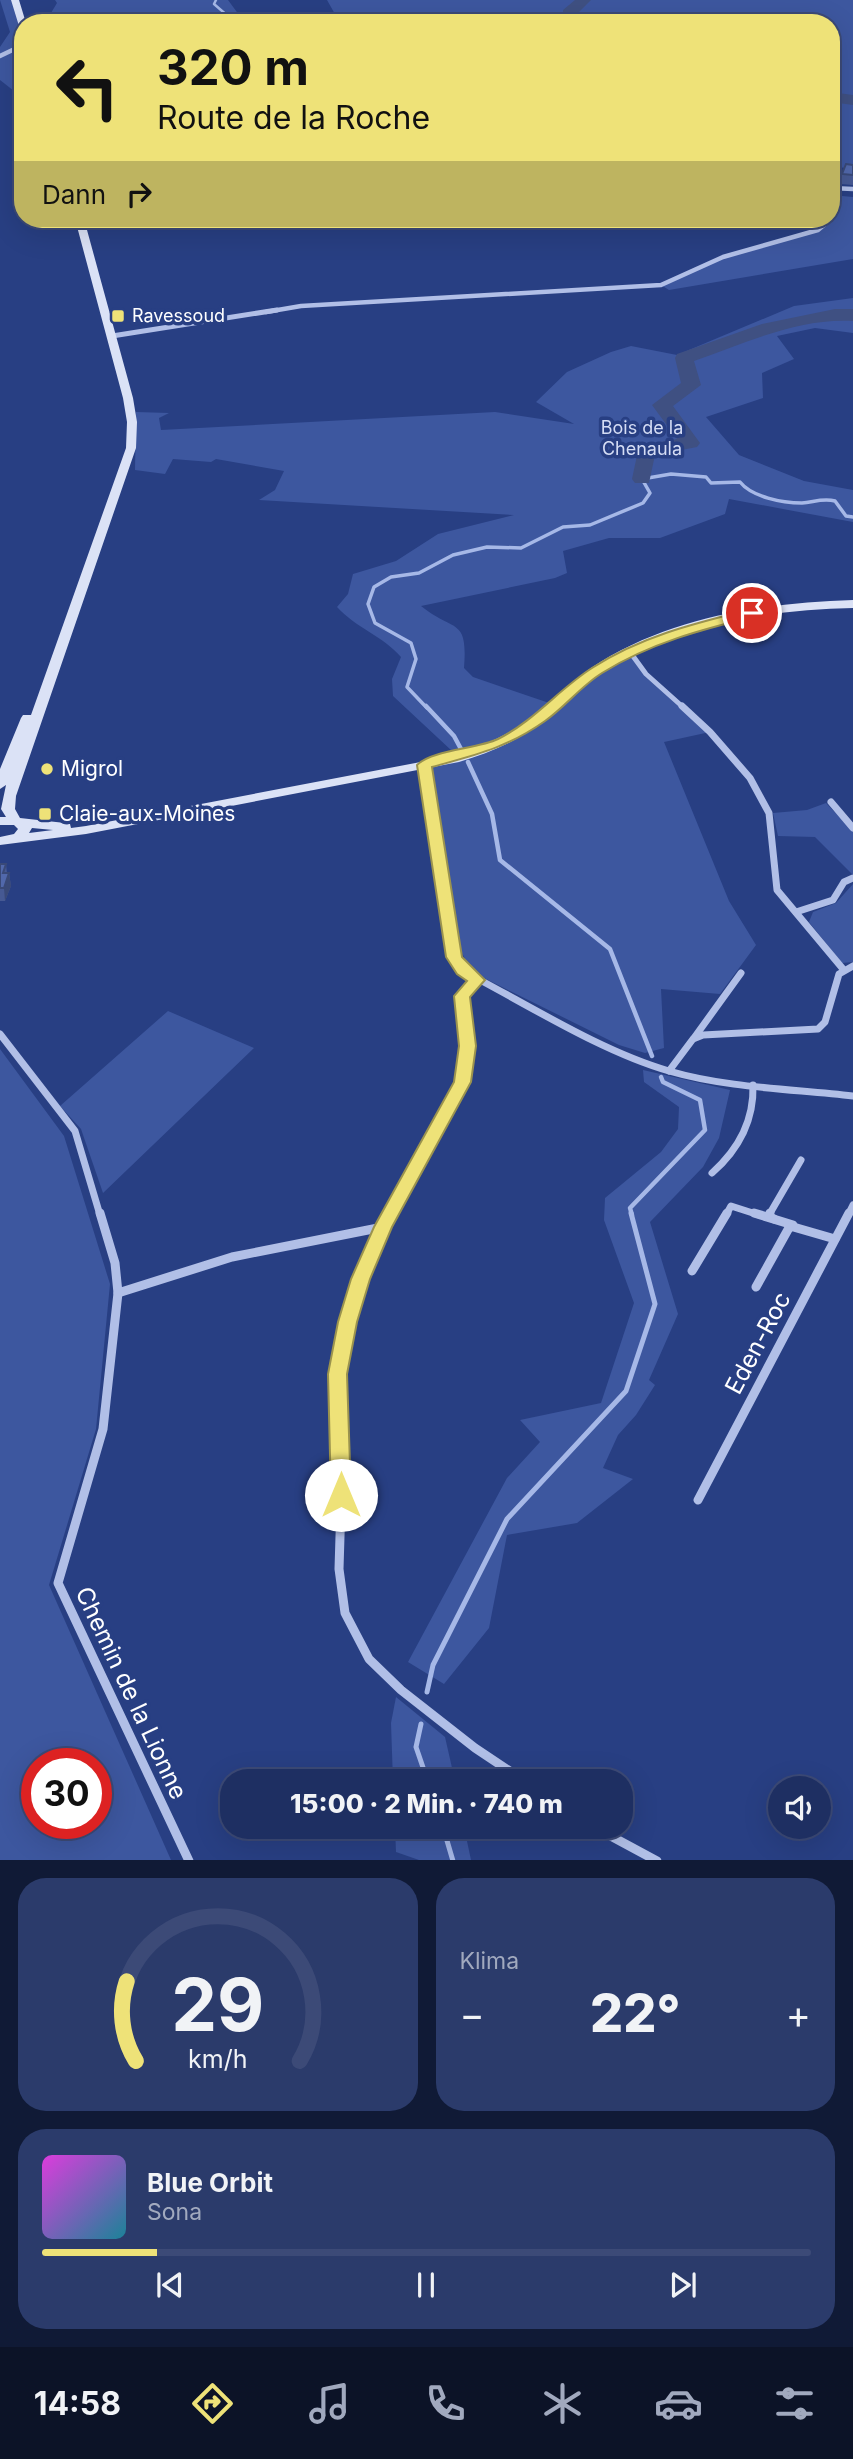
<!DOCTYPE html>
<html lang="de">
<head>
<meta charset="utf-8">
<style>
  body { margin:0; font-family:Inter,sans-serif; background:#2b3b6b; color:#f1f3f6; height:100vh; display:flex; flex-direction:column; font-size:26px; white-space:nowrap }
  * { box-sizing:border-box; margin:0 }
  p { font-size:23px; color:#a1a9be }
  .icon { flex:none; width:38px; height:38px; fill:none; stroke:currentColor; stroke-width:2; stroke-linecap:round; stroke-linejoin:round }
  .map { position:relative; height:1860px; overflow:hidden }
  .details { display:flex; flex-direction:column; gap:18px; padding:18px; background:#101a36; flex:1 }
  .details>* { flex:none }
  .guide { position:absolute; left:14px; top:14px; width:826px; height:214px; border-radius:28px; box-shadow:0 7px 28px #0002,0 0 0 2px #3c4a77; background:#eee278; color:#111; overflow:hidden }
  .tools { position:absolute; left:768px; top:1776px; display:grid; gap:14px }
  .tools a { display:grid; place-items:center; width:63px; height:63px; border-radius:50%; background:#1e2f62; box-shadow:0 7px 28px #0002,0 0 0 2px #3c4a77; font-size:35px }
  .speed { position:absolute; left:21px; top:1748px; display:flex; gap:14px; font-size:35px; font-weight:700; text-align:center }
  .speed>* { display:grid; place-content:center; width:91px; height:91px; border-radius:50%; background:#1e2f62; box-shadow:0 7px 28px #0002,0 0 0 2px #3c4a77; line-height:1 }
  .speed .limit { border:10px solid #d22; background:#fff; color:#111 }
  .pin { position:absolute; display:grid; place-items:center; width:60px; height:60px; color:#fff; margin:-30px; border:4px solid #fff; border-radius:50%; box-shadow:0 2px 7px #0007 }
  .me { position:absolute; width:77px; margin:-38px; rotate:0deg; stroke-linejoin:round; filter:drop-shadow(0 0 5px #0008) }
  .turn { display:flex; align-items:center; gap:24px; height:147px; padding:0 28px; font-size:32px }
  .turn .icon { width:91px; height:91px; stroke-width:2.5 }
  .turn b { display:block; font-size:49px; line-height:60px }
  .then { display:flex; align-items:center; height:66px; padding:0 28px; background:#0003; gap:14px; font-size:26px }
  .big { font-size:52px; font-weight:800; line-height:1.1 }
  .details .widget { flex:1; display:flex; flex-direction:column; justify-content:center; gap:10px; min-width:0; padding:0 24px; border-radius:28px; background:#2b3b6b }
  .details .dial { align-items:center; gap:0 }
  .dial svg { height:182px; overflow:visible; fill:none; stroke:#3c4a77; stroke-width:7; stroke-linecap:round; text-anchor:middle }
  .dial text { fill:#f1f3f6; stroke:none }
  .song { display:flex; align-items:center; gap:21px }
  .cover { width:84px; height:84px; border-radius:10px; background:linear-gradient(135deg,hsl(300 70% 55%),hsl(190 70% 35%)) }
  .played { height:7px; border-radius:4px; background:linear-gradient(90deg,#eee278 15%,#3c4a77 15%) }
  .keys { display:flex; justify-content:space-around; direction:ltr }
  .heat { display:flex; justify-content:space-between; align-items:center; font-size:38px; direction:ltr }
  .details .tiles { flex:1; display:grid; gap:18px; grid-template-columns:1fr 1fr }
  .widget:last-child { grid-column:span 2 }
  .trip { position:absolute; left:220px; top:1769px; width:413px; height:70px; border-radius:28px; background:#1e2f62; box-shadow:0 7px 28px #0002,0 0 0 2px #3c4a77; font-weight:800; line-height:70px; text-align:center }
  .tabs { display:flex; height:112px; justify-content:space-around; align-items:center; background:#0c1327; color:#a1a9be }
  .tabs .icon { width:49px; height:49px }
  .tabs .selected { color:#eee278 }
  .tabs b { font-size:32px; color:#f1f3f6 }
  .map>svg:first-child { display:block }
  .green { fill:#3d579f; fill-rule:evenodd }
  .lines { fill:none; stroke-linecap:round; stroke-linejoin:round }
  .stream-far3 { stroke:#a6b8e7; stroke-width:2.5 }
  .stream-far2 { stroke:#a6b8e7; stroke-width:3.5 }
  .stream-far1 { stroke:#a6b8e7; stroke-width:4.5 }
  .stream { stroke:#a6b8e7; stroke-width:5 }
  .river { fill:#3f5082; fill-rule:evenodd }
  .minor-far3 { stroke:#b1bfe7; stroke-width:4.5 }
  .minor-far2 { stroke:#b1bfe7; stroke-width:5 }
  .minor-far1 { stroke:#b1bfe7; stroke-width:7 }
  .minor { stroke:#b1bfe7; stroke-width:9 }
  .secondary { fill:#dbe2f6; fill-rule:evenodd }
  .wall { fill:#465993 }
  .shaded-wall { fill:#394978 }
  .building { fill:#5168ab; stroke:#394978; stroke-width:2 }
  .route { fill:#eee278; stroke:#9b934e; stroke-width:2 }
  .poi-dot { fill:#eee278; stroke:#283f83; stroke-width:2.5 }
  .labels { text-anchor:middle; stroke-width:7; stroke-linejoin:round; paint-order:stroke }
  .far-poi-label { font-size:18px; fill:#fff; stroke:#283f83; text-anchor:start }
  .far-park-label { font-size:18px; fill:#d5ddf5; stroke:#283f83 }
  .poi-label { font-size:21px; fill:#fff; stroke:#283f83; text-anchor:start }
  .near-street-label { font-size:24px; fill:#fff; stroke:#283f83 }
</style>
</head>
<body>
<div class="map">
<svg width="853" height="1861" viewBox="0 0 853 1861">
  <rect width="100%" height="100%" fill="#283f83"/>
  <g class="green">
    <path d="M0,0H15L23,26V90L14,91L0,80V47L10,32Z"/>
    <path d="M55,0H228L245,23H55L48,18L57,3Z"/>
    <path d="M327,0H853V169L831,166V23H340Z"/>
    <path d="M831,195L853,197V259L669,290L661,285L723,257L818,230L834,213Z"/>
    <path d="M853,298V333L815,328L777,336L794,359L762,373L763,398L706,417L739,455L804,481L853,490V522L729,499L725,514L660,538H609L563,551L567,573L555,578L421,606C454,633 468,616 464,668L473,677L555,705L630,652L646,674L710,732L664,742L729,901L756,945L720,994L661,989L664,1048L645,1053L619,1045L480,976L469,967L460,949L443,845L424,765L453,759L452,751L393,696L392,679L401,657C383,636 356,628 337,607L348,594L353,574L396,561L438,534L514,515L259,500L275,490L284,471L216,459L211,462L173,459L165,474L135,470L136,412L169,413L159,418L161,430L495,412L574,424L536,402L567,372L611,352L631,346L677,355L794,306Z"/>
    <path d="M826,803L853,831V875L815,837L778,836L773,813L807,810Z"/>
    <path d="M853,884V962L842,963L809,922L813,912L836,903Z"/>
    <path d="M168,1011L254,1048L103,1193L81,1129L60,1106Z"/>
    <path d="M0,1049L64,1136L110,1284L96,1429L49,1585L171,1860H0ZM37,1764H96V1824H37Z"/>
    <path d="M643,1070L730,1090L719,1138L703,1167L650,1222L678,1314L649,1380L655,1385L636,1415L618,1435L603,1468L633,1479L577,1523L507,1535L489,1628L444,1684L408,1662L507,1478L540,1442L520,1420L601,1403L634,1303L604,1220L605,1198L661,1152L678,1129L679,1107L644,1082Z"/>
    <path d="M396,1697L445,1737L455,1781H393L391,1723Z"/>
    <path d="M395,1827H464L471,1860H419L396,1852Z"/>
  </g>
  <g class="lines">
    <path class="stream-far3" d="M216,0L214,4L229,17L227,23"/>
    <path class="stream-far2" d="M427,708L407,687L416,659L411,643L375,623L368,604L374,587L391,577L419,573L453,555L487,547L521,548L563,527L590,525L643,503L650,493L642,479L671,474L706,477L711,483L740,482C752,497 782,503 802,503C814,502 823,498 835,501L846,516L853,517"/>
    <g class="stream-far1">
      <path d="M426,706L454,736L461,749"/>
      <path d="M468,762L492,814L500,860L610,949L652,1056"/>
      <path d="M632,1215L630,1208L705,1130L700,1100L663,1082L661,1077"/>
    </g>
    <g class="stream">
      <path d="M427,1692L433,1665L507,1519L626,1391L655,1304L631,1213"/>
      <path d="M421,1724L416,1747L428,1782"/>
      <path d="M443,1827L453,1861"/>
    </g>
    <g class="river">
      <path d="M575,0H591L579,12L609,23H585L563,16V10Z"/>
      <path d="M831,92L853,95V105L831,102Z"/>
      <path d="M835,309H853V321C797,318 746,343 694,361L701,385L673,406L700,443L697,447L655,455L649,483H635L632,479L639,446L677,439L652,405L681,383L675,358L677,354L762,324Z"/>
    </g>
    <g class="minor-far3">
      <path d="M0,56L23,45"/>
      <path d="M831,188L853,189"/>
      <path d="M831,204L834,213L831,218"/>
      <path d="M266,312L301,306L661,285L723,257L818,230L831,219"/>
    </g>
    <g class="minor-far2">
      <path d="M112,336L277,310"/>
      <path d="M630,652L646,674L684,708"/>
    </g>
    <g class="minor-far1">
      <path d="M682,706L710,732L750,778L769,813L777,890L843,969"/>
      <path d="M424,765L454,957L463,971C527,1004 600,1051 669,1071C727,1088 793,1089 853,1096"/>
      <path d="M831,802L853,828"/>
      <path d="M796,912L833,900L844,882L853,878"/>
      <path d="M0,1034L75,1131L100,1215"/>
      <path d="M694,1038L741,973"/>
      <path d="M669,1071L693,1039L703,1035L818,1029L825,1022L839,974L853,966"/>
      <path d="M712,1173C738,1150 754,1120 753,1085"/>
      <path d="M390,1215L462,1082L468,1046L462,996L477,980"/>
      <path d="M726,1215L731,1206L759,1215"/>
      <path d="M769,1215L801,1160"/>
      <path d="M848,1215L853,1205"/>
    </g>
    <g class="minor">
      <path d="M100,1213L115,1263L118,1293L103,1429L58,1583L189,1861"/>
      <path d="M391,1213L360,1279L338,1375L342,1471L339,1569L345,1613L369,1659L401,1690L475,1748L526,1782"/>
      <path d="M754,1213L793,1225"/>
      <path d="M770,1213L769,1216L774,1219"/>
      <path d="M692,1271L727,1213"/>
      <path d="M756,1287L790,1226L835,1239"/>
      <path d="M118,1293L232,1257L383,1227"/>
      <path d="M698,1500L849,1213"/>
      <path d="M594,1827L657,1861"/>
    </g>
    <g class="secondary">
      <path d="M11,0H19L26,23H23V28L19,26Z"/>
      <path d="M75,219H84L133,398L137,422L136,448L16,796L15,809L20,818L65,823L70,824L71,828L86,826L452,756C485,746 515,732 542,710C559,696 573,680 591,668C668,617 762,603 853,600V608C765,610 678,624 602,672C583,685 567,702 549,717C522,739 492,752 459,762L86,834L0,845V837L14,834L18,829L14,825H0V817H6L1,809L6,785L0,789V769L21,718L23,715H31L126,448L127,422L123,398ZM32,828L53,830L29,833Z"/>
    </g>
  </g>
  <g class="wall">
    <path d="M853,165V185L841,184L842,174Z"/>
    <path d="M0,864H6L7,873H9L11,886L5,901H0Z"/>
  </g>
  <path class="shaded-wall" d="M9,873L11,886L5,901L4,888Z"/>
  <g class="building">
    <path d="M846,164L853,165V175L842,174Z"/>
    <path d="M0,864H6L3,873H9L4,888H0Z"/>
  </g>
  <path class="route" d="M752,609L759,613L757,616C703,629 650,643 602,673C581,686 565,707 545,721C507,748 475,755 432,767L462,957L485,980L470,997L476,1046L471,1082L392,1227L370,1279L357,1322L347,1374L351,1495L348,1501H334L331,1495L328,1374L338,1322L351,1279L374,1227L454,1082L459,1046L454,996L467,981L457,974L446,957L417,765C432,750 477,749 498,739C534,721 559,689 592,668C641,636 696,623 752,609Z"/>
  <g class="poi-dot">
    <rect x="111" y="309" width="14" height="14" rx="3.5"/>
    <circle cx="47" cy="769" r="7"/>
    <rect x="38" y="807" width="14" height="14" rx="3.5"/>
  </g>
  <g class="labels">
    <g class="far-poi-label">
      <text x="132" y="322">Ravessoud</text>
    </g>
    <g class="far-park-label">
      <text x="642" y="434">Bois de la<tspan x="642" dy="21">Chenaula</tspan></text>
    </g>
    <g class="poi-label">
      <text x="61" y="776">Migrol</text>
      <text x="59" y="821">Claie-aux-Moines</text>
    </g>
    <g class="near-street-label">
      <text transform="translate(758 1343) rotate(-62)" y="8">Eden-Roc</text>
      <text transform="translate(131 1693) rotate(65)" y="8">Chemin de la Lionne</text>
    </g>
  </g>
</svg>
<div class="tools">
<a><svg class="icon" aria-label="sound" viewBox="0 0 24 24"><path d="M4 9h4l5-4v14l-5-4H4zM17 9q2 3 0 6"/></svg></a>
</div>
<div class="speed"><div class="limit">30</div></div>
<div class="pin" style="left:752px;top:613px;background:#d93025"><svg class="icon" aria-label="arrive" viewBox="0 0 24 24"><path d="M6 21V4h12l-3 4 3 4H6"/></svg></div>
<svg class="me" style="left:341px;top:1495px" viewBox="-20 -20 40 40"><circle r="19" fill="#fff"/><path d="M0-13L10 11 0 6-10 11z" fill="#eee278"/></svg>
<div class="trip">15:00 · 2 Min. · 740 m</div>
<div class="guide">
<div class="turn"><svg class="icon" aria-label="left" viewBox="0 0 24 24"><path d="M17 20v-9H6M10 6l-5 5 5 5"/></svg><div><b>320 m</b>Route de la Roche</div></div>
<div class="then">Dann<svg class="icon" aria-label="right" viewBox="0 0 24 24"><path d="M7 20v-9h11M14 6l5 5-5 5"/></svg></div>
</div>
</div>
<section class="details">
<div class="tiles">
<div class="widget dial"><svg viewBox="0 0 100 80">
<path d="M14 69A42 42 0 1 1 86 69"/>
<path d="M14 69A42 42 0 0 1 10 34" stroke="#eee278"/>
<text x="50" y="56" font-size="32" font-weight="700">29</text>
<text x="50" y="72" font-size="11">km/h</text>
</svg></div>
<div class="widget"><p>Klima</p>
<div class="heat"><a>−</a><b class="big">22°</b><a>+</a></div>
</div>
<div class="widget">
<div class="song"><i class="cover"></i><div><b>Blue Orbit</b><p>Sona</p></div></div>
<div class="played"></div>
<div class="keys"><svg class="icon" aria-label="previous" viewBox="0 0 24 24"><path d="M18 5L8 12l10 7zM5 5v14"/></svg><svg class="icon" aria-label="pause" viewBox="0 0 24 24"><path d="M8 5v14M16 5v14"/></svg><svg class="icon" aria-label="next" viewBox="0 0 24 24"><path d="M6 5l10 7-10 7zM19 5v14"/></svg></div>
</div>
</div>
</section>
<nav class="tabs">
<b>14:58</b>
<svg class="icon selected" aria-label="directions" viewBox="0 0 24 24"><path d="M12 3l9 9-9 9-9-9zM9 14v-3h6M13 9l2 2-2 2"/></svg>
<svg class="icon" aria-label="music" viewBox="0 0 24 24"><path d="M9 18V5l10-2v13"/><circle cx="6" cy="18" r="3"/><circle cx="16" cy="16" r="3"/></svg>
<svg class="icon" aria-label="phone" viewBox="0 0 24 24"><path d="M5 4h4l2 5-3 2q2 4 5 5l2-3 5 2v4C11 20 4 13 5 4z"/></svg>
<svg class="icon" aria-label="climate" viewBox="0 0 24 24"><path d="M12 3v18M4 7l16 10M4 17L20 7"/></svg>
<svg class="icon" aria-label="car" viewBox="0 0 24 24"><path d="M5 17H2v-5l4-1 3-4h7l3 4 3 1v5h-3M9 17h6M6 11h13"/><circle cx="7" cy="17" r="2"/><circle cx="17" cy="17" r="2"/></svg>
<svg class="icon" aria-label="filters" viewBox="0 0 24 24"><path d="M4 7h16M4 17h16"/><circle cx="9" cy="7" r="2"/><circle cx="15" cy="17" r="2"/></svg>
</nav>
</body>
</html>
